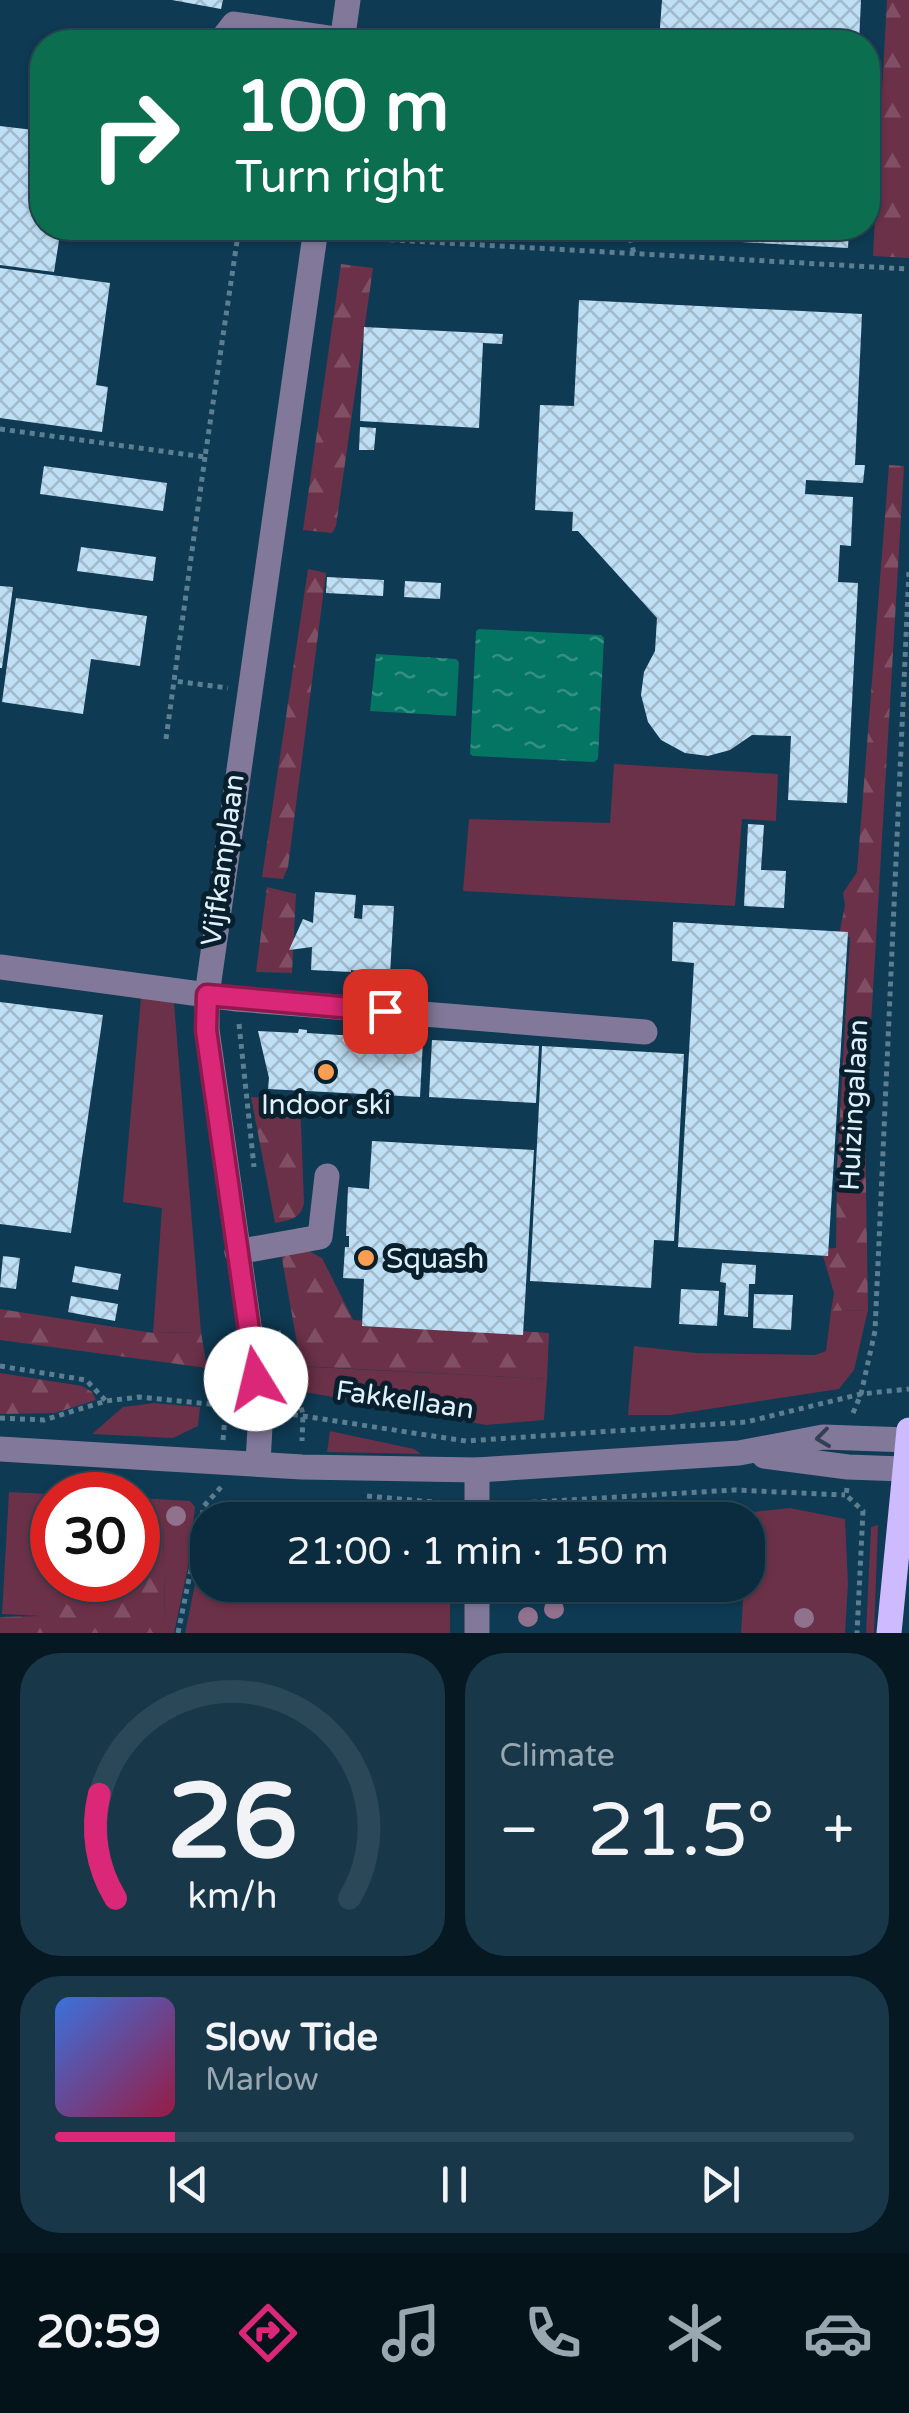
<!DOCTYPE html>
<html lang="en">
<head>
<meta charset="utf-8">
<style>
  body { margin:0; font-family:"Varela Round",sans-serif; background:#183849; color:#f1f3f6; height:100vh; display:flex; flex-direction:column; font-size:38px; white-space:nowrap }
  * { box-sizing:border-box; margin:0 }
  p { font-size:32px; color:#99a7b0 }
  .icon { flex:none; width:55px; height:55px; fill:none; stroke:currentColor; stroke-width:2; stroke-linecap:round; stroke-linejoin:round }
  .map { position:relative; height:1633px; overflow:hidden }
  .side { display:flex; flex-direction:column; gap:20px; padding:20px; background:#061822; flex:1 }
  .side>* { flex:none }
  .hud { position:absolute; left:30px; top:30px; width:850px; height:210px; border-radius:40px; box-shadow:0 2px 8px #0004,0 0 0 2px #2a4858; background:#0b6e4f; color:#fff; overflow:hidden }
  .speed { position:absolute; left:30px; top:1472px; display:flex; gap:20px; font-size:50px; font-weight:700; text-align:center }
  .speed>* { display:grid; place-content:center; width:130px; height:130px; border-radius:50%; background:#0a2c3e; box-shadow:0 2px 8px #0004,0 0 0 2px #2a4858; line-height:1 }
  .speed .limit { border:15px solid #d22; background:#fff; color:#111 }
  .pin { position:absolute; display:grid; place-items:center; width:85px; height:85px; color:#fff; margin:-42px; border-radius:20px; box-shadow:0 5px 15px #0006 }
  .me { position:absolute; width:110px; margin:-55px; rotate:351deg; stroke-linejoin:round; filter:drop-shadow(0 0 8px #0008) }
  .turn { display:flex; align-items:center; gap:35px; height:210px; padding:0 40px; font-size:45px }
  .turn .icon { width:130px; height:130px; stroke-width:2.5 }
  .turn b { display:block; font-size:70px; line-height:85px }
  .big { font-size:75px; font-weight:600; line-height:1.1 }
  .side .card { flex:1; display:flex; flex-direction:column; justify-content:center; gap:15px; min-width:0; padding:0 35px; border-radius:40px; background:#183849 }
  .side .dial { align-items:center; gap:0 }
  .dial svg { height:260px; overflow:visible; fill:none; stroke:#2a4858; stroke-width:7; stroke-linecap:round; text-anchor:middle }
  .dial text { fill:#f1f3f6; stroke:none }
  .song { display:flex; align-items:center; gap:30px }
  .cover { width:120px; height:120px; border-radius:15px; background:linear-gradient(135deg,hsl(220 70% 55%),hsl(340 70% 35%)) }
  .played { height:10px; border-radius:5px; background:linear-gradient(90deg,#db2777 15%,#2a4858 15%) }
  .keys { display:flex; justify-content:space-around; direction:ltr }
  .heat { display:flex; justify-content:space-between; align-items:center; font-size:55px; direction:ltr }
  .side .tiles { flex:1; display:grid; gap:20px; grid-template-columns:1fr 1fr }
  .card:last-child { grid-column:span 2 }
  .trip { position:absolute; left:190px; top:1502px; width:575px; height:100px; border-radius:40px; background:#0a2c3e; box-shadow:0 2px 8px #0004,0 0 0 2px #2a4858; font-weight:600; line-height:100px; text-align:center }
  .tab-bar { display:flex; height:160px; justify-content:space-around; align-items:center; background:#041219; color:#99a7b0 }
  .tab-bar .icon { width:70px; height:70px }
  .tab-bar .current { color:#db2777 }
  .tab-bar b { font-size:45px; color:#f1f3f6 }
  .map>svg:first-child { display:block }
  .grass { fill:#6b3148 }
  .forest { fill:url(#forest-firs) }
  .water { fill:url(#water-ripples) }
  .building { fill:url(#building-cross-hatch) }
  .lines { fill:none; stroke-linecap:round; stroke-linejoin:round }
  .path { stroke:#5c7e91; stroke-width:5; stroke-dasharray:5 5; stroke-linecap:butt }
  .minor { stroke:#82799a; stroke-width:25 }
  .major { stroke:#cdbaff; stroke-width:25 }
  .tree { fill:#90718e }
  .oneway { stroke:#333f54 }
  .route-casing { stroke:#8e194d; stroke-width:25 }
  .route { stroke:#db2777; stroke-width:18 }
  .poi-dot { fill:#fc9e52; stroke:#08202e; stroke-width:4 }
  .labels { text-anchor:middle; stroke-width:10; stroke-linejoin:round; paint-order:stroke }
  .street-label { font-size:28px; fill:#e0f1fc; stroke:#08202e }
  .poi-label { font-size:28px; fill:#e0f1fc; stroke:#08202e }
</style>
</head>
<body>
<div class="map">
<svg width="909" height="1633" viewBox="0 0 909 1633">
  <defs>
    <pattern id="forest-firs" width="22" height="20" patternUnits="userSpaceOnUse" patternTransform="scale(2.5)"><rect width="22" height="20" fill="#6b3148"/><path d="M5 1l3.5 6h-7zM16 11l3.5 6h-7z" fill="#804f63"/></pattern>
    <pattern id="water-ripples" width="26" height="14" patternUnits="userSpaceOnUse" patternTransform="scale(2.5)"><rect width="26" height="14" fill="#047463"/><path d="M2 4q2-2 4 0t4 0M15 11q2-2 4 0t4 0" fill="none" stroke="#348f82"/></pattern>
    <pattern id="building-cross-hatch" width="8" height="8" patternUnits="userSpaceOnUse" patternTransform="scale(2.5)"><rect width="8" height="8" fill="#bfdff5"/><path d="M0 0l8 8M0 8l8-8" fill="none" stroke="#a0b9cb"/></pattern>
  </defs>
  <rect width="100%" height="100%" fill="#0e3a53"/>
  <g class="grass">
    <path d="M614,764L778,774L776,821L742,819L735,906L463,891L469,819L610,823Z"/>
    <path d="M141,997L174,1003L201,1332L153,1333L162,1208L123,1202Z"/>
    <path d="M868,1310L854,1370L839,1389L670,1415H628L634,1346L696,1353L815,1355L826,1351L831,1311Z"/>
    <path d="M273,1365L547,1379L544,1420L486,1425L278,1387Z"/>
    <path d="M154,1403L200,1407L198,1426L173,1438L92,1434L123,1407Z"/>
    <path d="M330,1431L414,1449L421,1454L327,1452Z"/>
    <path d="M9,1492L69,1495H52V1580H125L122,1602L100,1630L42,1616L2,1614Z"/>
    <path d="M138,1498L190,1501L195,1507L188,1567L174,1633H168L170,1627L165,1623L163,1518L138,1516Z"/>
    <path d="M224,1503L440,1514L448,1520H210Z"/>
    <path d="M790,1508L845,1519L848,1584L845,1633H741L744,1585H748V1520H744V1513Z"/>
    <path d="M878,1525L874,1633H866L871,1527Z"/>
    <path d="M207,1526L208,1585H450V1633H185Z"/>
  </g>
  <g class="forest">
    <path d="M887,0H909V258L873,256Z"/>
    <path d="M341,264L373,268L336,526L332,533L303,530Z"/>
    <path d="M889,465L904,466L865,1126L868,1310L831,1311L834,1293L821,1249L836,1248L837,1167L850,937L839,935L845,905L843,893L857,872Z"/>
    <path d="M308,569L326,573L288,867L283,879L262,877Z"/>
    <path d="M267,887L296,894L292,973L256,972Z"/>
    <path d="M251,1097L300,1100L304,1203C301,1219 290,1220 275,1223Z"/>
    <path d="M309,1251L322,1258L353,1320L549,1333L547,1379L301,1366L281,1253Z"/>
    <path d="M0,1309L153,1333L201,1332L207,1368L0,1340Z"/>
    <path d="M0,1373L82,1386L92,1392L96,1400L55,1413L0,1414Z"/>
    <path d="M138,1516L163,1517L165,1623L170,1627L168,1633H0V1617L41,1616L64,1602L100,1629L101,1612L122,1602L125,1580H138Z"/>
  </g>
  <g class="water">
    <path d="M479,629L601,635L604,638L598,759L594,762L473,756L470,754L476,631Z"/>
    <path d="M376,654L456,659L459,662L456,716L370,711Z"/>
  </g>
  <g class="building">
    <path d="M172,0H223L221,9Z"/>
    <path d="M662,0H861L859,42H659Z"/>
    <path d="M0,126L42,131V228H61L54,272L0,265Z"/>
    <path d="M650,228H849L848,248L650,237Z"/>
    <path d="M0,268L110,283L96,385L108,387L102,432L0,418Z"/>
    <path d="M579,300L862,314L855,465H865L863,483L806,480L805,494L853,497L851,546L840,545L838,582L858,583L847,803L788,800L791,736L752,735L730,750L708,756L685,753L661,740L648,722L641,695L644,672L655,651L657,618L578,531H572L573,512L535,510L540,405L574,406Z"/>
    <path d="M364,327L503,334L502,344L483,343L479,428L360,421Z"/>
    <path d="M360,427L376,428L374,450H359Z"/>
    <path d="M44,466L167,483L163,511L40,494Z"/>
    <path d="M81,547L156,557L153,581L77,571Z"/>
    <path d="M327,577L384,580L383,596L326,593Z"/>
    <path d="M405,581L441,583L440,599L404,597Z"/>
    <path d="M0,586L13,587L2,668H0Z"/>
    <path d="M16,598L147,616L140,666L91,659L83,714L2,702Z"/>
    <path d="M748,824L764,825L761,870L786,871L784,908L744,906Z"/>
    <path d="M315,892L356,895L354,918L362,919L363,905L394,906L390,974L351,970V972L311,970L312,947L289,950L303,919L313,923Z"/>
    <path d="M673,922L848,932L828,1256L678,1247L694,963L672,961Z"/>
    <path d="M0,1002L103,1015L71,1233L0,1224Z"/>
    <path d="M299,1029L307,1030V1033L423,1040L420,1097L268,1089L269,1078L258,1031L298,1033Z"/>
    <path d="M432,1040L539,1046L536,1103L429,1097Z"/>
    <path d="M542,1046L684,1054L674,1241L654,1240L651,1288L530,1281Z"/>
    <path d="M372,1141L534,1150L523,1335L362,1326L364,1279L343,1278L345,1247H349V1236H346L348,1187L369,1189Z"/>
    <path d="M3,1256L20,1258L16,1289L0,1287Z"/>
    <path d="M722,1263L756,1265L755,1284H749L748,1317L724,1315L726,1283L720,1282Z"/>
    <path d="M75,1266L121,1274L118,1290L72,1282Z"/>
    <path d="M681,1289L719,1291L717,1326L679,1324Z"/>
    <path d="M754,1294L793,1295L791,1330L753,1328Z"/>
    <path d="M71,1296L118,1304L115,1321L68,1312Z"/>
  </g>
  <g class="lines">
    <g class="path">
      <path d="M628,228L634,254"/>
      <path d="M340,237L909,269"/>
      <path d="M0,429L205,457L239,228"/>
      <path d="M205,457L174,681L228,688"/>
      <path d="M166,739L174,681"/>
      <path d="M239,1024L254,1167"/>
      <path d="M278,1331L303,1414L302,1441"/>
      <path d="M0,1366L86,1380L106,1401"/>
      <path d="M283,1413L466,1441L746,1422L861,1394L909,1389"/>
      <path d="M853,1413L861,1394L875,1331L909,570"/>
      <path d="M0,1418L44,1420L106,1401L139,1397L238,1407"/>
      <path d="M223,1440L229,1371"/>
      <path d="M847,1488L846,1495L863,1511L857,1633"/>
      <path d="M367,1496L456,1504"/>
      <path d="M502,1504L734,1490L845,1495"/>
      <path d="M178,1633L204,1506L222,1486"/>
    </g>
    <g class="minor">
      <path d="M220,42L234,24L343,40"/>
      <path d="M342,42L348,0"/>
      <path d="M0,967L237,999L645,1032"/>
      <path d="M237,1252L320,1237L327,1176"/>
      <path d="M0,1449L302,1467L477,1470L739,1453L823,1437L908,1440"/>
      <path d="M764,1456L848,1467L903,1469L909,1477"/>
      <path d="M258,1462L261,1410L207,1030V995L316,228"/>
      <path d="M477,1520V1470"/>
      <path d="M477,1585V1633"/>
    </g>
    <path class="major" d="M889,1633L909,1430"/>
  </g>
  <g class="tree">
    <circle cx="176" cy="1516" r="10"/>
    <circle cx="554" cy="1609" r="10"/>
    <circle cx="528" cy="1617" r="10"/>
    <circle cx="804" cy="1618" r="10"/>
  </g>
  <defs><path id="oneway-chevron" d="M-2-3.5L2.5 0L-2 3.5" fill="none" stroke-width="1.6" stroke-linecap="round" stroke-linejoin="round" transform="scale(2.5)"/></defs>
  <use class="oneway" href="#oneway-chevron" transform="translate(823 1438) rotate(173)"/>
  <g class="lines">
    <defs>
      <path id="route" d="M256,1379L206,1030L207,995L385,1011"/>
    </defs>
    <use href="#route" class="route-casing"/>
    <use href="#route" class="route"/>
  </g>
  <g class="poi-dot">
    <circle cx="326" cy="1072" r="10"/>
    <circle cx="366" cy="1258" r="10"/>
  </g>
  <g class="labels">
    <g class="street-label">
      <text transform="translate(222 860) rotate(-82)" y="10">Vijfkamplaan</text>
      <text transform="translate(853 1105) rotate(-87)" y="10">Huizingalaan</text>
      <text transform="translate(405 1399) rotate(8)" y="10">Fakkellaan</text>
    </g>
    <g class="poi-label">
      <text x="326" y="1114">Indoor ski</text>
      <text x="386" y="1268" text-anchor="start">Squash</text>
    </g>
  </g>
</svg>
<div class="speed"><div class="limit">30</div></div>
<div class="pin" style="left:385px;top:1011px;background:#d93025"><svg class="icon" aria-label="arrive" viewBox="0 0 24 24"><path d="M6 21V4h12l-3 4 3 4H6"/></svg></div>
<svg class="me" style="left:256px;top:1379px" viewBox="-20 -20 40 40"><circle r="19" fill="#fff"/><path d="M0-13L10 11 0 6-10 11z" fill="#db2777"/></svg>
<div class="trip">21:00 · 1 min · 150 m</div>
<div class="hud">
<div class="turn"><svg class="icon" aria-label="right" viewBox="0 0 24 24"><path d="M7 20v-9h11M14 6l5 5-5 5"/></svg><div><b>100 m</b>Turn right</div></div>
</div>
</div>
<section class="side">
<div class="tiles">
<div class="card dial"><svg viewBox="0 0 100 80">
<path d="M14 69A42 42 0 1 1 86 69"/>
<path d="M14 69A42 42 0 0 1 9 37" stroke="#db2777"/>
<text x="50" y="56" font-size="32" font-weight="700">26</text>
<text x="50" y="72" font-size="11">km/h</text>
</svg></div>
<div class="card"><p>Climate</p>
<div class="heat"><a>−</a><b class="big">21.5°</b><a>+</a></div>
</div>
<div class="card">
<div class="song"><i class="cover"></i><div><b>Slow Tide</b><p>Marlow</p></div></div>
<div class="played"></div>
<div class="keys"><svg class="icon" aria-label="previous" viewBox="0 0 24 24"><path d="M18 5L8 12l10 7zM5 5v14"/></svg><svg class="icon" aria-label="pause" viewBox="0 0 24 24"><path d="M8 5v14M16 5v14"/></svg><svg class="icon" aria-label="next" viewBox="0 0 24 24"><path d="M6 5l10 7-10 7zM19 5v14"/></svg></div>
</div>
</div>
</section>
<nav class="tab-bar">
<b>20:59</b>
<svg class="icon current" aria-label="directions" viewBox="0 0 24 24"><path d="M12 3l9 9-9 9-9-9zM9 14v-3h6M13 9l2 2-2 2"/></svg>
<svg class="icon" aria-label="music" viewBox="0 0 24 24"><path d="M9 18V5l10-2v13"/><circle cx="6" cy="18" r="3"/><circle cx="16" cy="16" r="3"/></svg>
<svg class="icon" aria-label="phone" viewBox="0 0 24 24"><path d="M5 4h4l2 5-3 2q2 4 5 5l2-3 5 2v4C11 20 4 13 5 4z"/></svg>
<svg class="icon" aria-label="climate" viewBox="0 0 24 24"><path d="M12 3v18M4 7l16 10M4 17L20 7"/></svg>
<svg class="icon" aria-label="car" viewBox="0 0 24 24"><path d="M5 17H2v-5l4-1 3-4h7l3 4 3 1v5h-3M9 17h6M6 11h13"/><circle cx="7" cy="17" r="2"/><circle cx="17" cy="17" r="2"/></svg>
</nav>
</body>
</html>
